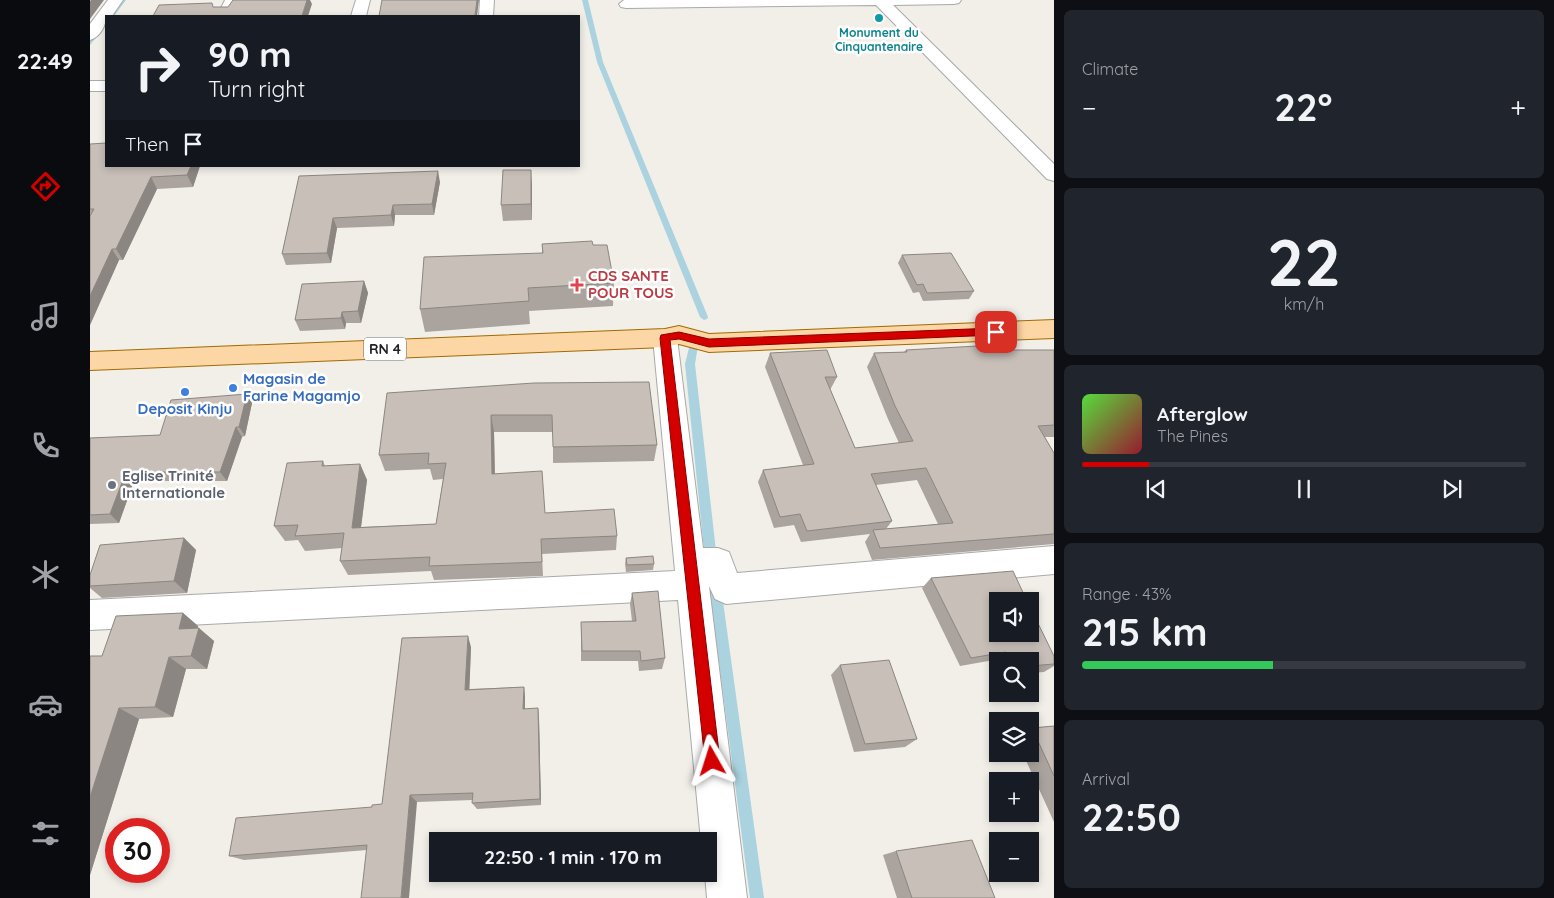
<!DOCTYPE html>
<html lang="en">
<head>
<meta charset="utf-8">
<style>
  body { margin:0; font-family:Quicksand,sans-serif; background:#20242c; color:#f1f3f6; height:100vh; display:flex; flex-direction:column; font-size:19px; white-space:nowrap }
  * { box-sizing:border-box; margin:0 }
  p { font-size:16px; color:#9ea1a6 }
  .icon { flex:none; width:28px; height:28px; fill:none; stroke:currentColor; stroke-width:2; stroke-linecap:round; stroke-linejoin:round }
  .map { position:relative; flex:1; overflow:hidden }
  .sheet { display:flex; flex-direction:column; gap:10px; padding:10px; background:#0d0f14; width:500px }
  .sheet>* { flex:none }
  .top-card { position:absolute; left:15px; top:15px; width:475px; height:152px; border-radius:0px; box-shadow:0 2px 8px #0003; background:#171b24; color:#f1f3f6; overflow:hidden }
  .tools { position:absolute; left:899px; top:592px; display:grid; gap:10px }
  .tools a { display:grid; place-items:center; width:50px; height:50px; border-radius:0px; background:#171b24; box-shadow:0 2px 8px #0003; font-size:25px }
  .speed { position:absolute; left:15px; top:818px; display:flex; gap:10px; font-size:25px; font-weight:700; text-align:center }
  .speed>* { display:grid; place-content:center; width:65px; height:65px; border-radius:50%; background:#171b24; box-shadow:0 2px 8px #0003; line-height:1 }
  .speed .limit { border:8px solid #d22; background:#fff; color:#111 }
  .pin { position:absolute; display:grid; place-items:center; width:42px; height:42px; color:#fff; margin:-21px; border-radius:10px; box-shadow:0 2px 8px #0006 }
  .me { position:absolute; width:55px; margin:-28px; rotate:354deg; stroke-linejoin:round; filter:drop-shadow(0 0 4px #0008) }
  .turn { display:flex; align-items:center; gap:18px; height:105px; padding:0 20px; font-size:22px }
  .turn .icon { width:65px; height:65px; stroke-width:2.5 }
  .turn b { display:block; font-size:35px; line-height:42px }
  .then { display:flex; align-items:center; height:48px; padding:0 20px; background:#0003; gap:10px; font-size:19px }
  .big { font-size:38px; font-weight:700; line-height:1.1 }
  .sheet .tile { flex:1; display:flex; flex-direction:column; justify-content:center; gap:8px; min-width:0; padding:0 18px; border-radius:8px; background:#20242c }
  .sheet .dial { align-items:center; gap:0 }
  .dial b { font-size:65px; line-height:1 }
  .song { display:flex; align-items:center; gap:15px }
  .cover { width:60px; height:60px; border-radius:8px; background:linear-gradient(135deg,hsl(110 70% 55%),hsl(350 70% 35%)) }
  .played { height:5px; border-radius:2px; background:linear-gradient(90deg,#d40000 15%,#363941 15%) }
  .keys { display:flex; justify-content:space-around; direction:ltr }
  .heat { display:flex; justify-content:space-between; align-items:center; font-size:28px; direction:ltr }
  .charge { height:8px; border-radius:4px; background:linear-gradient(90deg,#34c759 43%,#363941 0) }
  .trip { position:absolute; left:339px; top:832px; width:288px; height:50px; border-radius:0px; background:#171b24; box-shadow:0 2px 8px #0003; font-weight:700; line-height:50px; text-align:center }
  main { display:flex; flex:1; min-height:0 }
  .dock { display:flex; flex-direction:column; width:90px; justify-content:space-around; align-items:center; background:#090b0e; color:#9ea1a6 }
  .dock .icon { width:35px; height:35px }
  .dock .active { color:#d40000 }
  .dock b { font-size:22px; color:#f1f3f6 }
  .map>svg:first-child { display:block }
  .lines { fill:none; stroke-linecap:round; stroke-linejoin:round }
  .stream { fill:#aad3df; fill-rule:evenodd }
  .minor-casing { stroke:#a9a9a9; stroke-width:2 }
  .primary-casing { stroke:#a06b00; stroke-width:2 }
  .minor { fill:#fff; fill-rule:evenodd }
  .primary { fill:#fcd6a4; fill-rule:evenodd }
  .wall { fill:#aba49e; fill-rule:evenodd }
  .shaded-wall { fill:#8b8681 }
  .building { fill:#c7bfb8; stroke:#8b8681 }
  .route { fill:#d40000; stroke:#8a0000 }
  .culture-dot { fill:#0f9aa8; stroke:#fff; stroke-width:2 }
  .health-dot { fill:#e0444e; stroke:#fff; stroke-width:2 }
  .shop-dot { fill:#3f7fe0; stroke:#fff; stroke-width:2 }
  .worship-dot { fill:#6b7280; stroke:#fff; stroke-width:2 }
  .labels { text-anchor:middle; stroke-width:5; stroke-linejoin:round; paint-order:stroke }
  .far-culture-label { font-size:12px; font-weight:bold; fill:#0d838f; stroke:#fff }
  .shield { fill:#fff; stroke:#646464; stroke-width:1 }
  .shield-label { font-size:14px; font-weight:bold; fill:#222 }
  .health-label { font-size:15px; font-weight:bold; fill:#be3a42; stroke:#fff; text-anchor:start }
  .shop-label { font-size:15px; font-weight:bold; fill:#366cbe; stroke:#fff; text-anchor:start }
  .worship-label { font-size:15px; font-weight:bold; fill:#5b616d; stroke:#fff; text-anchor:start }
</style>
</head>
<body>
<main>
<nav class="dock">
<b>22:49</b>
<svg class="icon active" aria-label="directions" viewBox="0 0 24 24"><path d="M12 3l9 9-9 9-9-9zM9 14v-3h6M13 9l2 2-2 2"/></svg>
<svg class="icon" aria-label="music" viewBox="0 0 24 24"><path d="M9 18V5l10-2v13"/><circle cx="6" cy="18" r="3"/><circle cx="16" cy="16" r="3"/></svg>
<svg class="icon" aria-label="phone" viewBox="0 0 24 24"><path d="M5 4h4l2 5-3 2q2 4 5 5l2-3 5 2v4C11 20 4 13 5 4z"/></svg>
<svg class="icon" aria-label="climate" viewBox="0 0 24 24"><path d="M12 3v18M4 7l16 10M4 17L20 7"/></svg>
<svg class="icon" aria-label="car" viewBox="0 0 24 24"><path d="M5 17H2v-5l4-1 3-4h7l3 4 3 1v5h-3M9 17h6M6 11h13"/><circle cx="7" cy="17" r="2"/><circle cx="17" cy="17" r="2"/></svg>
<svg class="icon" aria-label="filters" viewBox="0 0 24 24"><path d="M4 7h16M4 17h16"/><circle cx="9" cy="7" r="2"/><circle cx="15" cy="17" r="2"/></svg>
</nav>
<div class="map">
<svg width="964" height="898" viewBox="0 0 964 898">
  <rect width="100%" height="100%" fill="#f2efe9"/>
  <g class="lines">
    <g class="stream">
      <path d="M30,0H36L24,16H18Z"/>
      <path d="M492,0H498L513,62L618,317L617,319L614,320L610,317L507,62Z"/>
      <path d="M16,20V25L0,45V39Z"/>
      <path d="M605,337L609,340L605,364L627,560L625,564L621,565L617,564L615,560L595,364L601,340Z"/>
      <path d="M625,582L629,583L631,587L674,898H660L619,587L621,583Z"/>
    </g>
    <defs>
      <g id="minor">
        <path d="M18,0H33L22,16H16C16,26 10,37 0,40V24Z"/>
        <path d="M135,0H149L142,16H127Z"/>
        <path d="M266,0H280L276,16H261Z"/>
        <path d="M390,0H404L403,16H389Z"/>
        <path d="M534,0H871L869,3L864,4L803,5L964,164V181L957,179L786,5L536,8L531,7L529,4Z"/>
        <rect x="0" y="81" width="16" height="10"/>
        <path d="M575,329L584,332L587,338L613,548H628L639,552L647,573L964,546V574L636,604L625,599L619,586L657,898H617L615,874H618V841H611L588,600L0,630V600L585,571L563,338L566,332Z"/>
      </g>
      <path id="primary" d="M964,320V338L619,352L589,344L575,347L0,370V352L575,329L589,326L619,334Z"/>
    </defs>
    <use href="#minor" class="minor-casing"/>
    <use href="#primary" class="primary-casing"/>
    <use href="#minor" class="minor"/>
    <use href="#primary" class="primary"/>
  </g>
  <g class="wall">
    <path d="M0,144L110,166L103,187L67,189L33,260H29L0,325Z"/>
    <path d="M209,176L350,182L344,215H305L304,226L247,228L241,263L196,265L192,254Z"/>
    <path d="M442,185V220L413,221L411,205Z"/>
    <path d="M452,244L503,245L524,283L523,306L439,311L440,324L335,332L330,309L452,253Z"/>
    <path d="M812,255L884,291L879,299L833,301L829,292L823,293L808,263Z"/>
    <path d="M274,281L278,293L271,323H256L255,329L210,331L205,320Z"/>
    <path d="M816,350H964V437H955L964,453V544L782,560L775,542L780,534L711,542L704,525L684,528L668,482L673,470L713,465L675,367L680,353L747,377L740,390L765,448L809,443L798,419L777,367L784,353L814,352ZM827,480L848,524L796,529L802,521L786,485Z"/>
    <path d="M444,383L567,445L564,461L463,463V432H404L405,474L455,513L527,536L526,550L452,554L453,576L344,580L341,571L258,575L250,561L252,548L215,551L208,540L195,541L184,526L233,461L235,466L270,464L277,480L271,527L346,524L353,479L343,480L340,469L295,471L289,455Z"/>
    <path d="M157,394L162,403L155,436L152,437L137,481H44L29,523L0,524V438L70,435Z"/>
    <path d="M94,538L106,550L97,593L12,598L0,588V575Z"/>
    <path d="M536,558L564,564L563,570L536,572L535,564Z"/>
    <path d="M841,578L964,656V666L954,672L940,673V661H908V668L904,660L870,666L832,588Z"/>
    <path d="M542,593L575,658L572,669L549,671L548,661H491V622L542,621L540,604Z"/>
    <path d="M93,613L108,626V628L124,641L117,669H96L83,717L49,719L0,875L12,656Z"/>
    <path d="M381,647L379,689L434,687L435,697V709L448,708L449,718L451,805L387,809L382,803L383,800L327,802L277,850L154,860L139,856L282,807L292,804Z"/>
    <path d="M750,665L827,739L815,747L764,752L741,675Z"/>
    <path d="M964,726V822L933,754H940V729L942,728Z"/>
    <path d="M806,851L905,898H807L793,855Z"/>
  </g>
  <g class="shaded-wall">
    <path d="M1,0H14L0,19V1Z"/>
    <path d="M217,0H220L222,4L218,16H212Z"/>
    <path d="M387,0H389L387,16H385Z"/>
    <path d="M101,166H110L103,187L97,175Z"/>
    <path d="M441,170L442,185V220L441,204Z"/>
    <path d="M348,171L350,182L344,215L342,204Z"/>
    <path d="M61,177L67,189L33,260L26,249Z"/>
    <path d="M303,205L305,215L304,226L301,215Z"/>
    <path d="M243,218L247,228L241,263L237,253Z"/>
    <path d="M22,249L29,260L0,325V296Z"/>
    <path d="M274,281L278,293L271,323L268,311Z"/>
    <path d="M252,312L256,323L255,329L251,318Z"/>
    <path d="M157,394L162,403L155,436L149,427Z"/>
    <path d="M401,415L404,432L405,490L402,474Z"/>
    <path d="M146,427L152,437L137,481L130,472Z"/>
    <path d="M270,464L277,480L269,543L262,528Z"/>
    <path d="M36,472L44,481L29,523L20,514Z"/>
    <path d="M94,538L106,550L97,593L84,581Z"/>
    <path d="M93,613L108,626L105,642L89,629Z"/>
    <path d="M109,628L124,641L117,669L101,656Z"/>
    <path d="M378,636L381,647L379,700L375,690Z"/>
    <path d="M79,657L96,669L83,717L65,707Z"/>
    <path d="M434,687L435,697V719L433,709Z"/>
    <path d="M29,708L49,719L0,875V797Z"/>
    <path d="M448,708L449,718L451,805L450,799Z"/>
    <path d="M320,795L327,802L319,898H311Z"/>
  </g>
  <g class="building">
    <path d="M143,0H217L212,16H63L69,5L122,3L123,7H138Z"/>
    <path d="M292,0H387L385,16H289Z"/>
    <path d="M16,143V166H101L97,175L61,177L26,249H22L0,296V216L4,209H0V144Z"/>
    <path d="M413,170H441V204L411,205Z"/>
    <path d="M348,171L342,204L303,205L301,215L243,218L237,253L192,254L209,176Z"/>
    <path d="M502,241L503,245H517L524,283L438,288L439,301L330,309L334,257L453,253L452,244Z"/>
    <path d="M861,253L884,291L837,293L833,284L827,285L812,255Z"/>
    <path d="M274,281L268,311L252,312L251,318L205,320L212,284Z"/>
    <path d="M905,345L909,350H964V425L948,426L964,453V534L790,548L783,530L863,523L836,468L781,474L802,521L717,531L710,514L690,517L673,470L724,464L680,353L737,350L747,377H735L765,448L823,441L805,406L784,353L817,352L816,350Z"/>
    <path d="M559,382L567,445L463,447L462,415H401L402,474L452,471L455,513L524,509L527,536L451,539L452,562L339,566L340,557L250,561L254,533L205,536L208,525L184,526L197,463L233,461L232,466L270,464L262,528L346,524L356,463L338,464L339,453L289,455L297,393L444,383Z"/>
    <path d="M157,394L149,427H146L130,472H36L20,514L0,515V438L70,435L81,400Z"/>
    <path d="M94,538L84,581L0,586V575L10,545Z"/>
    <path d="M563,556L564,564L537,565L536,558Z"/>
    <path d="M923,571L937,601H908V634H940V607L964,656V664L940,666V661H920L916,652L881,658L841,578Z"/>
    <path d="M568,591L575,658L551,661L550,651H492L491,622L546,621L542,593Z"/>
    <path d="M93,613L89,629L109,628L101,656L79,657L65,707L29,708L0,797V656H12L26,616Z"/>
    <path d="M378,636L375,690L434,687L433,709L448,708L450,799L382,803L383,793L320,795L311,898H271L277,845L139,856L146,818L282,807V805L292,804L312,638Z"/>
    <path d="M799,660L827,739L775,744L750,665Z"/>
    <path d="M964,726V776L942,728Z"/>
    <path d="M882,840L905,898H822L806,851Z"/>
  </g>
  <path class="route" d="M906,328L911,332L906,335L619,347L589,339L580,340L630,761L628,767L622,769L617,767L615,761L570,338L571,335L589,332L619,339Z"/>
  <circle class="culture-dot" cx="789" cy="18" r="5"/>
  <path class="health-dot" d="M484.5 277.5h5v5h5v5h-5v5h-5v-5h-5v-5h5z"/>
  <g class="shop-dot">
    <circle cx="143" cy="388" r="5"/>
    <circle cx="95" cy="392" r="5"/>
  </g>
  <circle class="worship-dot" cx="22" cy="485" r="5"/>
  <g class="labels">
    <g class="far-culture-label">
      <text x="789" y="37">Monument du<tspan x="789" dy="14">Cinquantenaire</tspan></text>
    </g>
    <rect class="shield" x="274" y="337.5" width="42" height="23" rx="4"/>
    <g class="shield-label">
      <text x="295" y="354">RN 4</text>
    </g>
    <g class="health-label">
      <text x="498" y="281">CDS SANTE<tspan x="498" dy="17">POUR TOUS</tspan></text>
    </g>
    <g class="shop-label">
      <text x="153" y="384">Magasin de<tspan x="153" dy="17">Farine Magamjo</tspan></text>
      <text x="95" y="414" text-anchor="middle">Deposit Kinju</text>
    </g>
    <g class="worship-label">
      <text x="32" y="481">Eglise Trinité<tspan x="32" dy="17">Internationale</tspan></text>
    </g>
  </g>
</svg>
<div class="tools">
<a><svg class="icon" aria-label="sound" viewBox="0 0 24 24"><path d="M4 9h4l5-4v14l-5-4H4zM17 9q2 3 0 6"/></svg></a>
<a><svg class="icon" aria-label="search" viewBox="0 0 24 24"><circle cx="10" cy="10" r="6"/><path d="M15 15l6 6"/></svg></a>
<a><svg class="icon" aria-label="layers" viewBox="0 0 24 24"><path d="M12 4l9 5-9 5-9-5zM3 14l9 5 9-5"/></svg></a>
<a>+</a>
<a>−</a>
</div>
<div class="speed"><div class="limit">30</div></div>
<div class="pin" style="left:906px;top:332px;background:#d93025"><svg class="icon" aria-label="arrive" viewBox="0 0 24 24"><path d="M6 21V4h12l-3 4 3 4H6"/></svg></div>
<svg class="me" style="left:622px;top:761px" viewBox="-20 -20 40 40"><path d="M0-17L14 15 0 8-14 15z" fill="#d40000" stroke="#fff" stroke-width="4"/></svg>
<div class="trip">22:50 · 1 min · 170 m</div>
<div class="top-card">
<div class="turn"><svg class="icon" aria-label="right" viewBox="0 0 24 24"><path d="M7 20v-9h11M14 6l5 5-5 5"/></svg><div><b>90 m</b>Turn right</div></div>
<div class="then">Then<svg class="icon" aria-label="arrive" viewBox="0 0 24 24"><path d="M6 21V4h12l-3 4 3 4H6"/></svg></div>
</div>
</div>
<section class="sheet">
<div class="tile"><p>Climate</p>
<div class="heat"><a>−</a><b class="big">22°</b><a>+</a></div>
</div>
<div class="tile dial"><b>22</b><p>km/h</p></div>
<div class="tile">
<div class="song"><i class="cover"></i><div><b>Afterglow</b><p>The Pines</p></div></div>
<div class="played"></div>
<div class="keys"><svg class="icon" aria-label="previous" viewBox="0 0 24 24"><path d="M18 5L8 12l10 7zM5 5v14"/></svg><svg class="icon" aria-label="pause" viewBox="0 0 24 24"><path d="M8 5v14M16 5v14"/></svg><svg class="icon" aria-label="next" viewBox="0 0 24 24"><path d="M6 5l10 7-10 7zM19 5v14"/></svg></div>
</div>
<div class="tile"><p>Range · 43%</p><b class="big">215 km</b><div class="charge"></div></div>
<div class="tile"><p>Arrival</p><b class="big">22:50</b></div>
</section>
</main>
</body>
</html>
